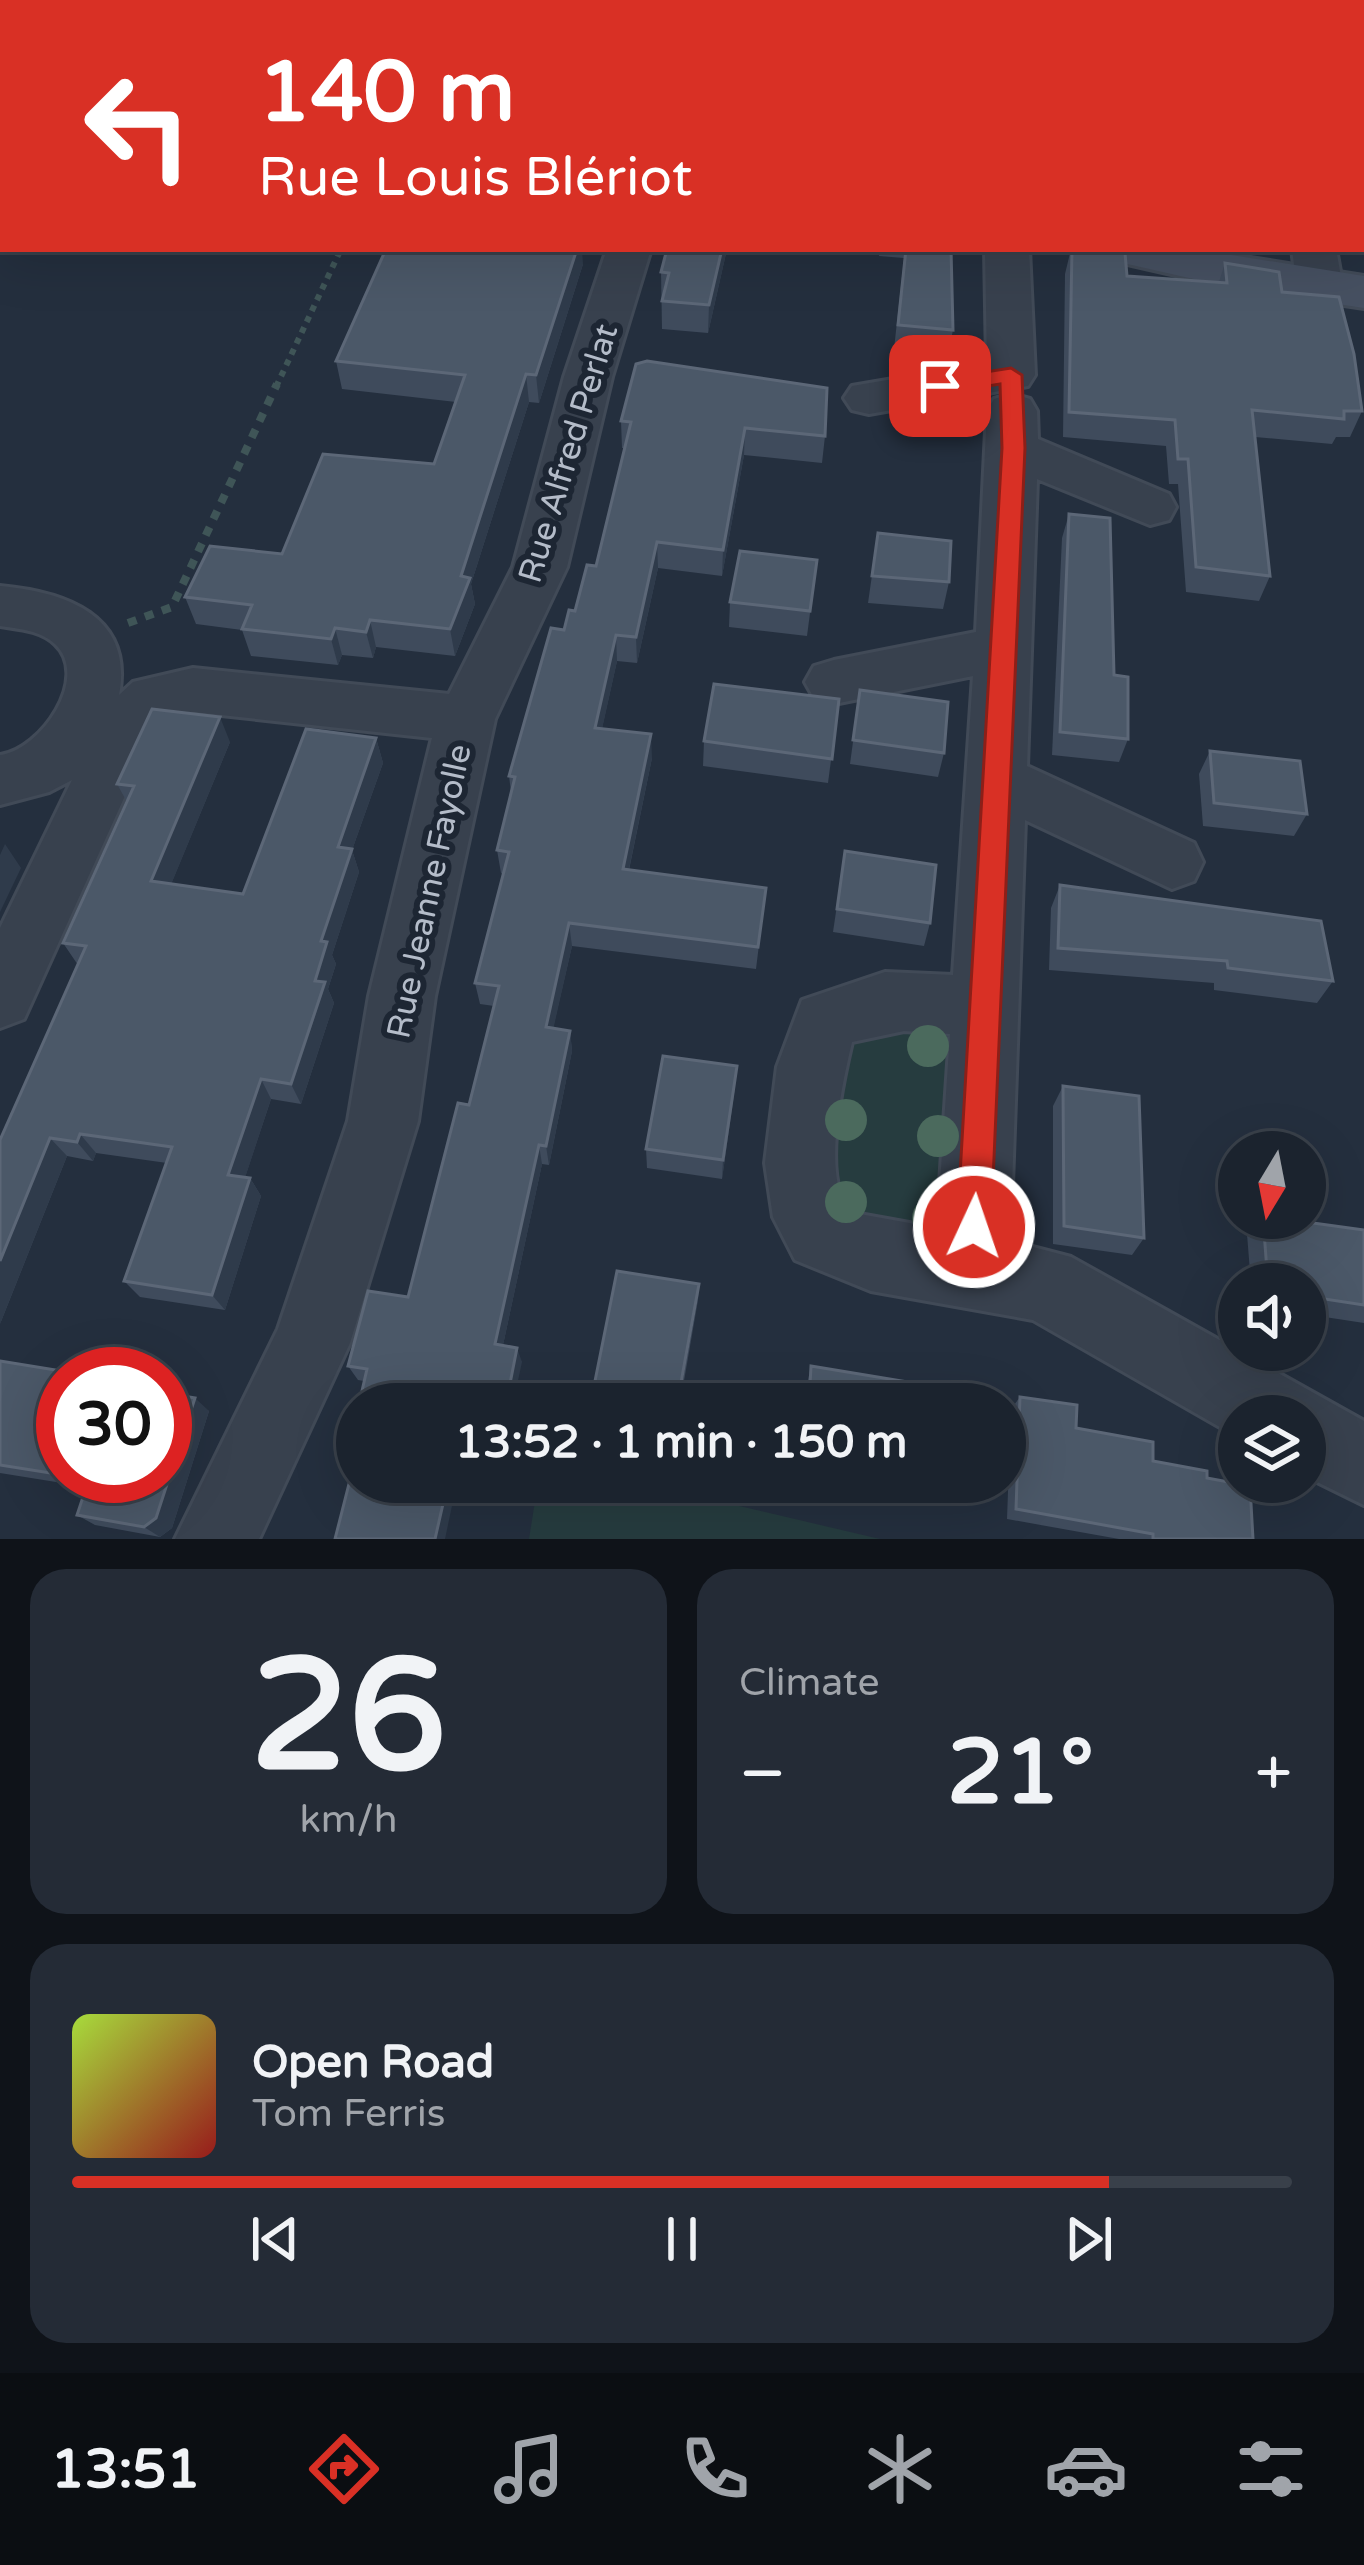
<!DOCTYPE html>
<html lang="en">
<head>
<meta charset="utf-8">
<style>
  body { margin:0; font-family:"Varela Round",sans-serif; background:#242b36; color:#f1f3f6; height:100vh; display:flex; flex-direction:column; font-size:45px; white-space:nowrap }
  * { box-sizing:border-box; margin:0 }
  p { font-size:39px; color:#a0a4aa }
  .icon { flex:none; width:66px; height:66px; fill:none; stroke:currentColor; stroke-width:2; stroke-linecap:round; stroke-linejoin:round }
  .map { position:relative; height:1539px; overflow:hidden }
  .details { display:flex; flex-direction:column; gap:30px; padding:30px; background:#0f1319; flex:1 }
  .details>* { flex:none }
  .guide { position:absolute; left:0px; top:0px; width:1365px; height:252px; box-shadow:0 12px 48px #0002,0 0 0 3px #39404a; background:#d93025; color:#fff; overflow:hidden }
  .needle { width:78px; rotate:190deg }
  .fabs { position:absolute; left:1218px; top:1131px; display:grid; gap:24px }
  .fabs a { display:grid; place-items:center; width:108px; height:108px; border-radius:50%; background:#1b232e; box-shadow:0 12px 48px #0002,0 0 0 3px #39404a; font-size:60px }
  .speed { position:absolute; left:36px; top:1347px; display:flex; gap:24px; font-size:60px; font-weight:700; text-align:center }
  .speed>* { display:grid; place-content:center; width:156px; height:156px; border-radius:50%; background:#1b232e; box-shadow:0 12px 48px #0002,0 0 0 3px #39404a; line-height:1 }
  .speed .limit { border:18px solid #d22; background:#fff; color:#111 }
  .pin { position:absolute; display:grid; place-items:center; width:102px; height:102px; color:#fff; margin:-51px; border-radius:24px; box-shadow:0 6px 18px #0006 }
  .me { position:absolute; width:132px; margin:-66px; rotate:3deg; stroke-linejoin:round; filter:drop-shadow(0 0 9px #0008) }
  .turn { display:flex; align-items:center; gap:42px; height:252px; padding:0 60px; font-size:54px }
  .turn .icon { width:156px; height:156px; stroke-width:2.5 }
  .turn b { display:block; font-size:84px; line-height:102px }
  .big { font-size:90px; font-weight:700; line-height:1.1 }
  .details .tile { flex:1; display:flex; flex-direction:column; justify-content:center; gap:18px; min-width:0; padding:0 42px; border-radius:36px; background:#242b36 }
  .details .dial { align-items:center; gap:0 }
  .dial b { font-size:156px; line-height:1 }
  .song { display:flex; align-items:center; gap:36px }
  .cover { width:144px; height:144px; border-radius:18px; background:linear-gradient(135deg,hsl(80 70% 55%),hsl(0 70% 35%)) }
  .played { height:12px; border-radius:6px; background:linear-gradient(90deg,#d93025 85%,#39404a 85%) }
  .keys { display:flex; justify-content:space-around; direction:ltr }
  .heat { display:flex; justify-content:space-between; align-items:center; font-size:66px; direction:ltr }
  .details .tiles { flex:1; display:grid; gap:30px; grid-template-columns:1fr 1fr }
  .tile:last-child { grid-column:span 2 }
  .trip { position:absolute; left:336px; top:1383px; width:690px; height:120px; border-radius:60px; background:#1b232e; box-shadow:0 12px 48px #0002,0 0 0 3px #39404a; font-weight:700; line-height:120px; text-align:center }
  .dock { display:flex; height:192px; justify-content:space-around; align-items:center; background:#0b0e12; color:#a0a4aa }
  .dock .icon { width:84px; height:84px }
  .dock .selected { color:#d93025 }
  .dock b { font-size:54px; color:#f1f3f6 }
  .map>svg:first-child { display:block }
  .green { fill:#263c3f }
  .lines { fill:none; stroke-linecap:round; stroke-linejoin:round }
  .street-casing { stroke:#414a57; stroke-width:6 }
  .secondary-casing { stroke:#414a57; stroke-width:6 }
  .path-far1 { stroke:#3f5557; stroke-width:6; stroke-dasharray:6 6; stroke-linecap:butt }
  .path { stroke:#3f5557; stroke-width:8; stroke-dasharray:9 9; stroke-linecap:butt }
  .street { fill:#38414e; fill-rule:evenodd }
  .secondary { fill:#465061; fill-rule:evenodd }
  .tree { fill:#4b6a5d }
  .wall { fill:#3f4b5c }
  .shaded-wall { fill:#2f3b4b }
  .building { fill:#4b5868; stroke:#5c6777; stroke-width:3 }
  .route { fill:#d93025; stroke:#8d1f18; stroke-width:3 }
  .labels { text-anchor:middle; stroke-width:12; stroke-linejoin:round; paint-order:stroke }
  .street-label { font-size:33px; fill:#b4bcc9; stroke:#1d2633 }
</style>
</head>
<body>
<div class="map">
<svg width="1364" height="1539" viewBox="0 0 1364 1539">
  <rect width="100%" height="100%" fill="#242f3e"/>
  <g class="green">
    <path d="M937,1026L953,1035L950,1231L849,1220L828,1195L837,1051L851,1036Z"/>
    <path d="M538,1482H637L880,1539H529Z"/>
  </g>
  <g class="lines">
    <defs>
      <g id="street">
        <path d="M1253,0H1291L1292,3H1254Z"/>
        <path d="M607,249H651L612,377L567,567L495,719L435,996L418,1121L350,1343L259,1539H175L278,1329L348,1121L369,996L432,738L193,712L171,717L152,736L24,1019L0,1028V928L72,780L49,792L0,805V755C41,750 91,677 55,644C40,630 19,629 0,626V586C65,592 134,615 119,695L133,682L193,668L449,694L513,567L564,377Z"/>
        <path d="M985,249H1029L1035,375L1028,386L869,414L852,410L844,398L852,386L987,363Z"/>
        <path d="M1292,249H1336L1343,288L1336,298L1320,302L1304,298L1297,288Z"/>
        <path d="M1012,394L1030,399L1037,411L1038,439L1169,494L1176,507L1169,520L1150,525L1037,479L1027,766L1194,843L1203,862L1194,881L1172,889L1025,820L1010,1241L1071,1257L1364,1421V1505L1305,1476V1416H1239V1438L1033,1320L871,1291L795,1260L773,1217L765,1163L777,1067L802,1000L885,972L953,975L973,676L834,704L814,698L805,682L814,666L834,660L976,632L987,411L994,399ZM904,1031L950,1034L937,1228L854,1213C818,1188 843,1080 852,1042Z"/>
      </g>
      <path id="secondary" d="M1102,249H1194L1364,276V308L1233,288L1110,260Z"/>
    </defs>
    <use href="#street" class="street-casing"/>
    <use href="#secondary" class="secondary-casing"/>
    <path class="path-far1" d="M276,387L341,249"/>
    <path class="path" d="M128,623L172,607L277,384"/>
    <use href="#street" class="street"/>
    <use href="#secondary" class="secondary"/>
  </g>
  <g class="tree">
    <circle cx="928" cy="1046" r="21"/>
    <circle cx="846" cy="1120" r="21"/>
    <circle cx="938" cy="1136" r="21"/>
    <circle cx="846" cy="1202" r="21"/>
    <circle cx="933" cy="1218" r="21"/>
  </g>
  <g class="wall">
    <path d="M0,0L3,3V109L0,108Z"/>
    <path d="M1316,0H1364V156L1362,146V3H1317Z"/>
    <path d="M667,249H727L708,333L662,329L661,272Z"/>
    <path d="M880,249H951L953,330L948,354L894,349L904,258L879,256Z"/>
    <path d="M1071,249L1127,276L1219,282L1225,263L1282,292L1362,411L1350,437H1336L1332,444L1255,437L1270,576L1259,601L1186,592L1178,484H1169L1166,446L1063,437L1065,274Z"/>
    <path d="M1223,249H1266L1263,255Z"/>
    <path d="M583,264L539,403L529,402L471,584L475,604L455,656L376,647L373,658L342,655L338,665L251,656L242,630L196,624L185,597L282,554L434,464L456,402L342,389L336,361Z"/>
    <path d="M636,364L825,436L822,463L744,455L722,576L658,568L637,663L617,661L602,728L652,758L629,870L766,888L756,969L572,946L553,1028L570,1031L572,1051L549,1165L542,1164L503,1345L522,1362L364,1381L358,1380L348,1366L408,1297L469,1105L494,1006L480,1004L475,983L503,874L501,873L497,850L511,792L509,776L564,630L596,566L624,448H622L621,421Z"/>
    <path d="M1069,514L1114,675L1128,739L1119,762L1052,755L1062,538Z"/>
    <path d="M878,533L949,582L943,609L868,603Z"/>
    <path d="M817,560L807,636L729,627L730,602Z"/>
    <path d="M860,690L944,753L938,777L850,764Z"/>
    <path d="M839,699L828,783L703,766L704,741Z"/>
    <path d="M376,738L383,763L352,850L359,872L332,955L336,964L328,989L334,1003L301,1104L271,1099L245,1177L250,1178L261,1196L225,1310L140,1297L124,1281L167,1163L96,1153L93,1161L67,1156L0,1324L78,965L63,943L127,802L117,784L230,742L171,884L243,894Z"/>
    <path d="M1210,751L1307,814L1294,836L1203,826L1199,774Z"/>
    <path d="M845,851L930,923L924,946L833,932Z"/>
    <path d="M1060,885L1333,981L1317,1003L1214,990V983L1049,970L1051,908Z"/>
    <path d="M1063,1086L1144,1238L1132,1255L1053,1244V1106Z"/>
    <path d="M735,1087L722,1179L647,1168L646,1149Z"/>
    <path d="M1262,1218H1277L1364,1230V1323L1305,1314V1284H1251L1247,1234Z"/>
    <path d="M699,1284L698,1300L680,1404H641L598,1395L595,1381Z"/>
    <path d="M0,1361L63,1374V1476H165L173,1394L209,1411L172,1528L160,1537L95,1525L77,1515L87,1487L0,1473Z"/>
    <path d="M811,1366L925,1404H806L808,1380Z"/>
    <path d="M1020,1397L1076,1428L1153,1461L1207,1478L1253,1539H1119L1007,1519L1011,1409Z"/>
    <path d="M863,1482H919L915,1488Z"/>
  </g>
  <g class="shaded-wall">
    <path d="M337,0H356L354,3H335Z"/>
    <path d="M547,0H581L577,3H544Z"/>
    <path d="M577,249H582L583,264L539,403L536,375Z"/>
    <path d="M722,249H727L708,333L709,305Z"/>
    <path d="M526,374L529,402L471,584L475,604L455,656L450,629L461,576Z"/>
    <path d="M745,428L744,455L722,576L723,550Z"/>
    <path d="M657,542L658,568L637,663L636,637Z"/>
    <path d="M370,620L376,647L373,658L366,632Z"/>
    <path d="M335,628L342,655L338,665L331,639Z"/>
    <path d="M616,635L617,661L597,752L595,728Z"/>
    <path d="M220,717L230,742L163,904L151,881Z"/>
    <path d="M651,734L652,758L624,893L623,869Z"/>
    <path d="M376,738L383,763L352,850L359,872L332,955L336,964L328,989L334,1003L301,1104L291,1084L315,981L338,847Z"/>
    <path d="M5,844L21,868L0,912V855Z"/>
    <path d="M569,923L572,946L549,1048L546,1027Z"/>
    <path d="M570,1031L572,1051L549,1165L546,1146Z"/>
    <path d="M737,1066L735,1087L722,1179L723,1160Z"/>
    <path d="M261,1079L271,1099L240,1193L228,1175Z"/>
    <path d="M80,1134L96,1153L93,1161L77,1142Z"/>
    <path d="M50,1138L67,1156L0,1324V1261Z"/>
    <path d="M539,1145L542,1164L500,1359L495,1344Z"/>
    <path d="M250,1178L261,1196L225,1310L212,1295Z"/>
    <path d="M699,1284L698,1300L678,1404V1399Z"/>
    <path d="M517,1348L522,1362L513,1404H506Z"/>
    <path d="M195,1398L209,1411L172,1528L160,1537L144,1527Z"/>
    <path d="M448,1482H457L445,1539H435Z"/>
  </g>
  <g class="building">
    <path d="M0,0H337L335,3H3V83H0Z"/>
    <path d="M484,0H547L544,3H482Z"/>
    <rect x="724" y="0" width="361" height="3"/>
    <path d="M1163,0H1232V3H1164Z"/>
    <path d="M1330,0H1364V121L1362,120V3H1331Z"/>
    <path d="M386,249H577L536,375L526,374L461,576L470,578L450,629L370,620L366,632L335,628L331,639L242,629L252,605L185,597L210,546L282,554L323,454L434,464L465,375L336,361Z"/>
    <path d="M667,249H722L709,305L662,301L669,273L661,272Z"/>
    <path d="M906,249H951L953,330L898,325Z"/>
    <path d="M1072,249L1125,253L1127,276L1227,283L1225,263L1279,272L1282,292L1339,297L1354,354L1362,411H1344V419L1252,410L1270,576L1196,567L1188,459H1178L1175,420L1069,412Z"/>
    <path d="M647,361L827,388L825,436L745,428L723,550L657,542L636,637L616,635L595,728L651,734L623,869L766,888L758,947L569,923L546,1027L570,1031L546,1146L539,1145L495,1344L517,1348L506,1404H359L367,1369L348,1366L368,1291L408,1297L458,1103L469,1105L499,986L475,983L509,852L497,850L515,777L509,776L551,628L564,630L569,610L575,611L587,565L596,566L631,422L621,421L636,364Z"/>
    <path d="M1069,514L1110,518L1114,675L1128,677V739L1060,732Z"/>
    <path d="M878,533L951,541L949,582L872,576Z"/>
    <path d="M740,551L817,560L810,611L730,602Z"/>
    <path d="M714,684L839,699L832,759L704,741Z"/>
    <path d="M860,690L948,702L944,753L853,740Z"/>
    <path d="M152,709L220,717L151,881L243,894L306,729L376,738L338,847L352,849L321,941L327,942L315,981L325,982L291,1084L261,1079L228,1175L250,1178L212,1295L124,1281L172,1147L80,1134L77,1142L50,1138L0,1261V1140L86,946L63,943L134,786L117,784Z"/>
    <path d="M1210,751L1300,761L1307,814L1214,803Z"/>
    <path d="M845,851L936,865L930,923L837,909Z"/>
    <path d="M1060,885L1321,921L1333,981L1228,968L1227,961L1058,948Z"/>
    <path d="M663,1056L737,1066L723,1160L646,1149Z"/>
    <path d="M1063,1086L1139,1096L1144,1238L1064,1226Z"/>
    <path d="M1263,1218H1277L1364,1230V1305L1305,1296V1284H1268Z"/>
    <path d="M617,1271L699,1284L678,1399L595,1381Z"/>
    <path d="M0,1361L80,1374H63V1475L0,1465Z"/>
    <path d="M811,1366L926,1385L925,1404H809Z"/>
    <path d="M165,1393L195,1398L156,1518L144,1527L77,1515L89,1479L70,1476H165Z"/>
    <path d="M1020,1397L1077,1405L1076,1428L1153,1442V1461L1207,1471V1478L1250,1486L1253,1539H1153V1534L1016,1509Z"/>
    <path d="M357,1411V1482H448L435,1539H335L353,1468L343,1467Z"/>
  </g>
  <path class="route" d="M1011,368L1022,375L1025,448L991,1227L986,1239L974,1244L962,1239L957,1227L1002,448L1000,384L940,394L929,386L940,379Z"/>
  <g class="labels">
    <g class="street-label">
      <text transform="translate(567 453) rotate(-73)" y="12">Rue Alfred Perlat</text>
      <text transform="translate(428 891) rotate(-78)" y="12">Rue Jeanne Fayolle</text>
    </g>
  </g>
</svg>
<div class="fabs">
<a><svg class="needle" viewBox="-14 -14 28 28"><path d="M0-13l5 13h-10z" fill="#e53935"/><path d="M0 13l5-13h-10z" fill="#a0a4aa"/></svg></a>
<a><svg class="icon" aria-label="sound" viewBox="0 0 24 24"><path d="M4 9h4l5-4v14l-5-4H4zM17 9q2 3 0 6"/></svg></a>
<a><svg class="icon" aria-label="layers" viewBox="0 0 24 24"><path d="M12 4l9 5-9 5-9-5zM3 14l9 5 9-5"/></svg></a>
</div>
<div class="speed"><div class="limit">30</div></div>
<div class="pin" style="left:940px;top:386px;background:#d93025"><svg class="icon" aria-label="arrive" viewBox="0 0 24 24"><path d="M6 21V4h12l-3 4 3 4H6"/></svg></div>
<svg class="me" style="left:974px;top:1227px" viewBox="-20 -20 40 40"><circle r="17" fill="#d93025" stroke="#fff" stroke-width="3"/><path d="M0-11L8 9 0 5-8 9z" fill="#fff"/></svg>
<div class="trip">13:52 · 1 min · 150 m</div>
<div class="guide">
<div class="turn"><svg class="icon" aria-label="left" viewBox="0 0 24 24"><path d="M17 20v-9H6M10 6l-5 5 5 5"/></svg><div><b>140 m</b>Rue Louis Blériot</div></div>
</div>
</div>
<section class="details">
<div class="tiles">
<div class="tile dial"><b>26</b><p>km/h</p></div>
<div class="tile"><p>Climate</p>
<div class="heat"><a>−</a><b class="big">21°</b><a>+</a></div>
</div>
<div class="tile">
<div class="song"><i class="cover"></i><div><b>Open Road</b><p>Tom Ferris</p></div></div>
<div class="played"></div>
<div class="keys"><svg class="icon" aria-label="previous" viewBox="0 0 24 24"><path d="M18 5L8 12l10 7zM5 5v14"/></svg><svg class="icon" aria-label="pause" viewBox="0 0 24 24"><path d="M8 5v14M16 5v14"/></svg><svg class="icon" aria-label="next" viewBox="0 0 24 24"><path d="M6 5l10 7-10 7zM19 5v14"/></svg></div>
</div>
</div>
</section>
<nav class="dock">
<b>13:51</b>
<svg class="icon selected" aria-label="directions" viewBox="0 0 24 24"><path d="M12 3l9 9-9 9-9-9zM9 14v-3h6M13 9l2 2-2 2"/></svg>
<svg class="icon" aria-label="music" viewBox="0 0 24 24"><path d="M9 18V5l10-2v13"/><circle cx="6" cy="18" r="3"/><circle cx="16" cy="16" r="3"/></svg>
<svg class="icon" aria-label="phone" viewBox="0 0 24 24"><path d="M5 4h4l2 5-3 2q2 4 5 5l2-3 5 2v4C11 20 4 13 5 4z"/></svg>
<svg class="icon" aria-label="climate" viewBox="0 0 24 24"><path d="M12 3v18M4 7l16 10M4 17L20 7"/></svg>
<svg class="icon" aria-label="car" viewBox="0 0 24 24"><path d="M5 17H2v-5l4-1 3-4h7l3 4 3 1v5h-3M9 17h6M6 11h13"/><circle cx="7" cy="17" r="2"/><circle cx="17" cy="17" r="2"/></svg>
<svg class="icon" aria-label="filters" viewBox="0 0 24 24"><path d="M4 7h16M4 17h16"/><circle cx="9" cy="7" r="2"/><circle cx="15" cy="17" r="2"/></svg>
</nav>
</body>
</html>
